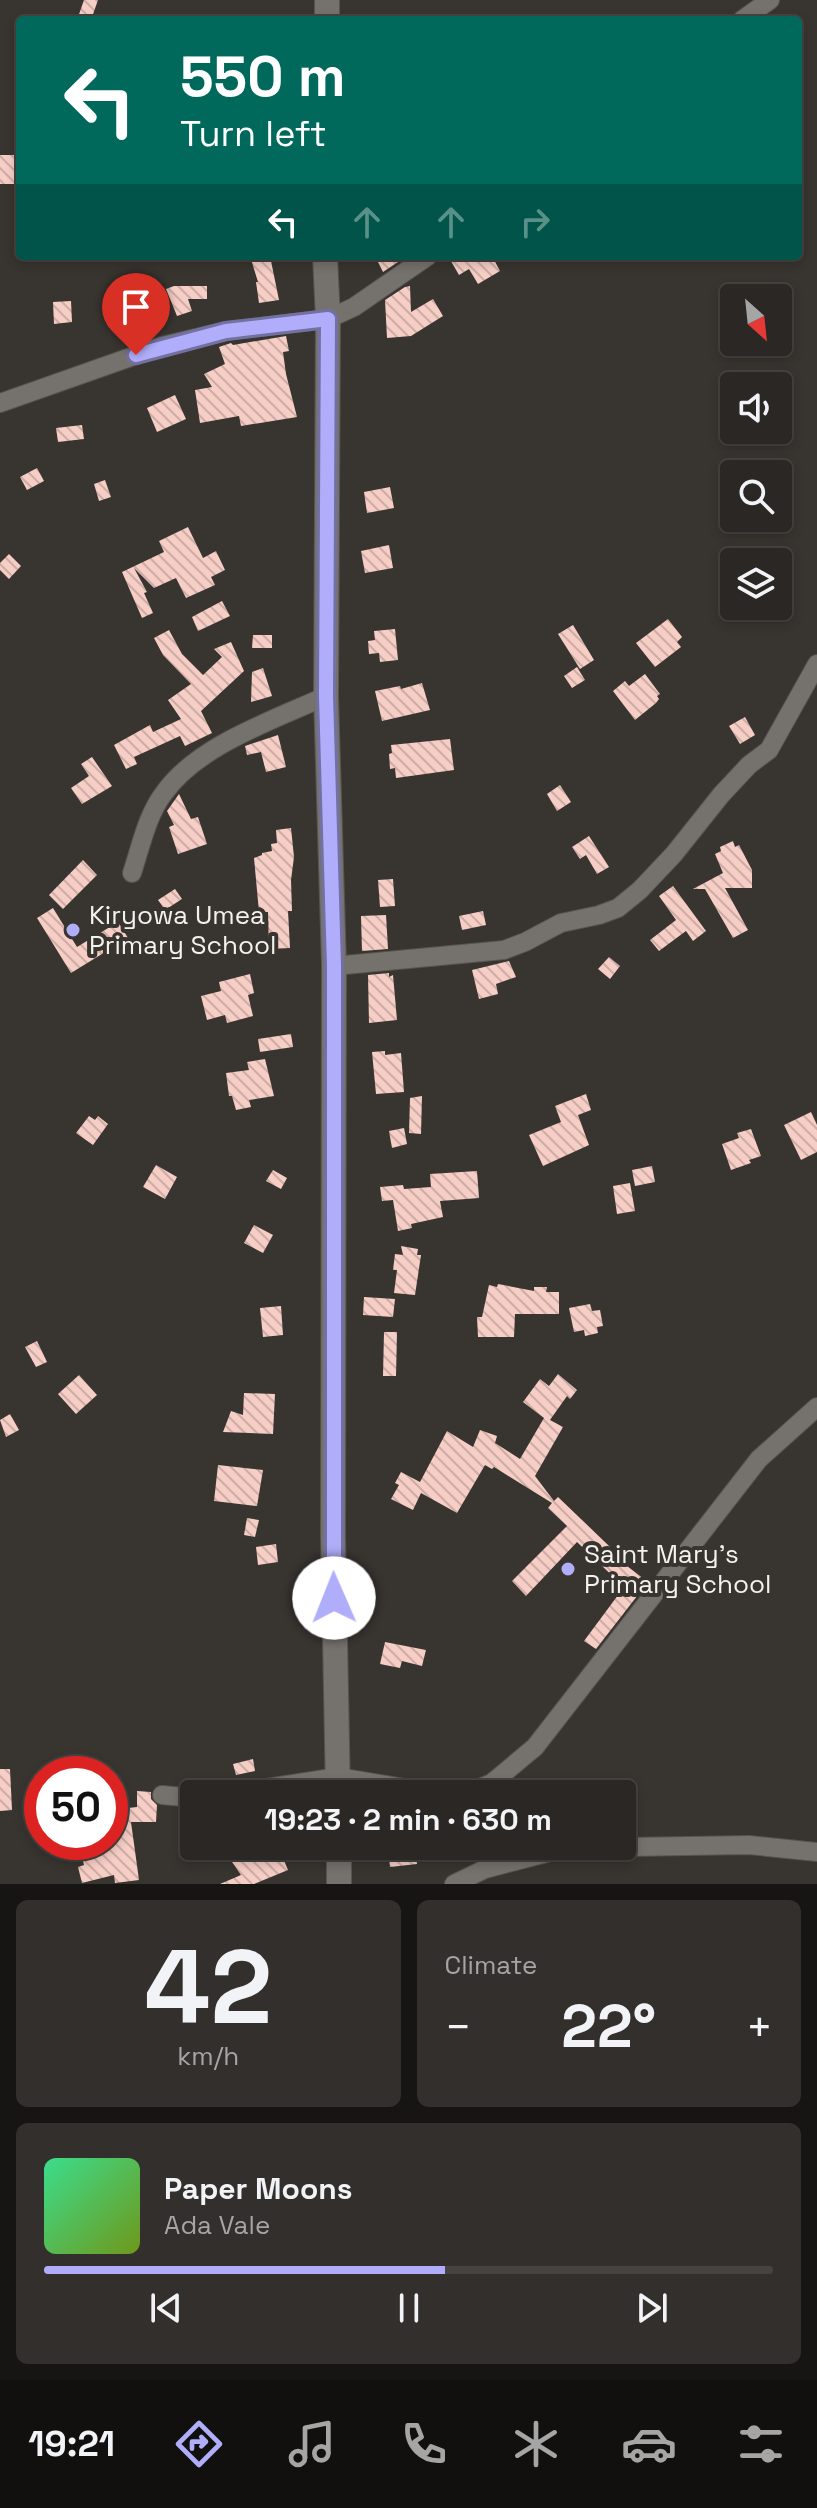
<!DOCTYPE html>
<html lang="en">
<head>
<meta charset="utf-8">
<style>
  body { margin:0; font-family:"Space Grotesk",sans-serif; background:#322f2c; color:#f1f3f6; height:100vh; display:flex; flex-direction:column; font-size:30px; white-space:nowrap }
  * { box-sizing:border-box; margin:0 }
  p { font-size:26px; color:#a5a5a6 }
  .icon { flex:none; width:44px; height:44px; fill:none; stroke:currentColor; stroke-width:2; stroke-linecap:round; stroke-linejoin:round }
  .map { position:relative; height:1884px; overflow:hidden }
  .details { display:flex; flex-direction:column; gap:16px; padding:16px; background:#171514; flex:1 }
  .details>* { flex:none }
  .top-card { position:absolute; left:16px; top:16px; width:786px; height:244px; border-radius:8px; box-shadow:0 4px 12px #0003,0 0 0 2px #464441; background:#00695c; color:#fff; overflow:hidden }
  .needle { width:52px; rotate:153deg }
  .buttons { position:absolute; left:720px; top:284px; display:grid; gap:16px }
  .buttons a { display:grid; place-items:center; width:72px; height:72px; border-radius:8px; background:#2a2724; box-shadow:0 4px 12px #0003,0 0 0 2px #464441; font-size:40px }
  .speed { position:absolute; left:24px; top:1756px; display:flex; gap:16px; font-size:40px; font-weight:700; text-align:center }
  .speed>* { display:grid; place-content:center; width:104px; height:104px; border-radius:50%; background:#2a2724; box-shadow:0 4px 12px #0003,0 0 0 2px #464441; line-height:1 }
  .speed .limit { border:12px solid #d22; background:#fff; color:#111 }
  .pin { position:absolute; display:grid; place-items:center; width:68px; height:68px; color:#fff; margin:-82px -34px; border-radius:50% 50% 50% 0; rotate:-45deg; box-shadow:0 0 8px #0007 }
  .pin .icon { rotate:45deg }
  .me { position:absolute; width:88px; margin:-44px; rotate:359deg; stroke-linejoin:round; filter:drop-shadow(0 0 6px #0008) }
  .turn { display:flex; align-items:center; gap:28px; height:168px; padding:0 32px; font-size:36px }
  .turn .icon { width:104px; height:104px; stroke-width:2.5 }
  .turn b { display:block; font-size:56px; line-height:68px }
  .lanes { display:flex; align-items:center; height:76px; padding:0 32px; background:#0003; justify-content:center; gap:40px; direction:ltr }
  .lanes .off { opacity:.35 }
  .big { font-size:60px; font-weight:700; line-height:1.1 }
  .details .card { flex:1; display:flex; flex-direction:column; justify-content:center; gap:12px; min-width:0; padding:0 28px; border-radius:12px; background:#322f2c }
  .details .dial { align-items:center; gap:0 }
  .dial b { font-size:104px; line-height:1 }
  .song { display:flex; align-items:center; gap:24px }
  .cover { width:96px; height:96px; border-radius:12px; background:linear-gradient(135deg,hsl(150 70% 55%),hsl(80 70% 35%)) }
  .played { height:8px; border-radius:4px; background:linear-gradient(90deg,#b0aefa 55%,#464441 55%) }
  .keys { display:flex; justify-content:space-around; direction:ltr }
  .heat { display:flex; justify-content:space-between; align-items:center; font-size:44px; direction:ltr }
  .details .tiles { flex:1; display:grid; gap:16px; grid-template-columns:1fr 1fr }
  .card:last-child { grid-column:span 2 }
  .trip { position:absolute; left:180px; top:1780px; width:456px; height:80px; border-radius:8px; background:#2a2724; box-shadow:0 4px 12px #0003,0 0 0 2px #464441; font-weight:700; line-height:80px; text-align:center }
  .tabs { display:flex; height:128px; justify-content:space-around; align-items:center; background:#11100e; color:#a5a5a6 }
  .tabs .icon { width:56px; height:56px }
  .tabs .active { color:#b0aefa }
  .tabs b { font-size:36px; color:#f1f3f6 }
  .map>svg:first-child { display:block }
  .building { fill:url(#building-back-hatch) }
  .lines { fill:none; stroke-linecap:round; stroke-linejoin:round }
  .street-casing { stroke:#565450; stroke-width:20 }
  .secondary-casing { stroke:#565450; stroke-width:26 }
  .street { stroke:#75716c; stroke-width:18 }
  .secondary { stroke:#75716c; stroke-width:24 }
  .route-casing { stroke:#7271a2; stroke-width:20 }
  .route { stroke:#b0aefa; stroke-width:14 }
  .poi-dot { fill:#b0aefa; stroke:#383430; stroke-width:3 }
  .labels { text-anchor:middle; stroke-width:8; stroke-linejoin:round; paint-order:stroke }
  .poi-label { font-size:26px; fill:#f4f2ef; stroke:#383430; text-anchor:start }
</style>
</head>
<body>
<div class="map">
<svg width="817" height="1884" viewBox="0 0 817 1884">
  <defs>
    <pattern id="building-back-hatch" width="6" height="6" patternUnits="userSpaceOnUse" patternTransform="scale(2)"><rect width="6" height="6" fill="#f7cec6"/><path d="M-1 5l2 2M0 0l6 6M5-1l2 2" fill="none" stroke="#ccada6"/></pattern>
  </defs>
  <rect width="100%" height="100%" fill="#383430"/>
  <g class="building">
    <path d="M84,0H98L91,20H77Z"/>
    <path d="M0,155H14L15,184H0Z"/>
    <path d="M250,256H270L279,300L259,303L256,282H258Z"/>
    <path d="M375,256H407L383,272Z"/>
    <path d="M448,256H492L500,271L478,284L469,269L459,275Z"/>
    <path d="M174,286H207V299H188L192,311L177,316L166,289Z"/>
    <path d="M410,286L411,312L433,299L443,316L411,336L387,338L385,300L405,287Z"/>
    <path d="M71,301L72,322L54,324L53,302Z"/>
    <path d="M286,336L289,351L283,352L286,374L297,417L241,426L239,416L200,423L195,390L212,387L204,374L225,364L219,347L231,343L233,345Z"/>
    <path d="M175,395L186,419L157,432L147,408Z"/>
    <path d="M82,425L84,439L58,442L56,428Z"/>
    <path d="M37,468L44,481L27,490L20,477Z"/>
    <path d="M105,480L111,497L99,501L94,484Z"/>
    <path d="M390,487L394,508L367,513L364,492Z"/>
    <path d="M188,527L203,558L216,551L225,570L211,577L215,585L186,598L176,578L154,588L134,568L147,592L144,593L153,613L142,618L122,572L164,552L159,541Z"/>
    <path d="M389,545L393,568L365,573L361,551Z"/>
    <path d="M9,554L21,566L9,579L0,570V563Z"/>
    <path d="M222,601L230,616L198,631L192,617Z"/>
    <path d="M668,619L682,637L677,642L681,647L655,667L636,643Z"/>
    <path d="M573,625L594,660L580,669L558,634Z"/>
    <path d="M395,629L398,660L380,662L379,653L369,654L368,641L375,640L374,631Z"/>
    <path d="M169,630L182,654L203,675L222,657L214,649L231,642L244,671L201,711L212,733L185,746L180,736L134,757L137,764L126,769L114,745L150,725L153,732L181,719L168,700L191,684L163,655L154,638Z"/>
    <path d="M253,635H272V648H252Z"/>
    <path d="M577,667L585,680L572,688L564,676Z"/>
    <path d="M263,668L272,696L251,702L252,672Z"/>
    <path d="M645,674L660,694L657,696L659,699L656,703L635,720L613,691L625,681L629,686Z"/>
    <path d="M422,683L430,710L382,721L375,691L400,686L401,689Z"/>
    <path d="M745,717L755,735L740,744L729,726Z"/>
    <path d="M278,735L286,767L266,772L261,752L247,755L245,746Z"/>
    <path d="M450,739L454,770L396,778L395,768L390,769L389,754L392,753L391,745Z"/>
    <path d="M92,757L112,786L82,804L71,788L89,776L81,764Z"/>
    <path d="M560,785L571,802L557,811L547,794Z"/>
    <path d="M179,794L191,819L198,817L207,844L178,854L169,827L174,825L167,811Z"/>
    <path d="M291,828L294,857L291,880L292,911H288L290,948L269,949L268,912H259L254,858L262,855V853L272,851L271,844L277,843L276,830Z"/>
    <path d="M589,836L609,867L597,874L586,855L580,859L572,847Z"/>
    <path d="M733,841L735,847L739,845L752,870V888H725L748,930L733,938L705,889H693L723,873L715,854L721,851L720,847Z"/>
    <path d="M83,860L97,875L63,909L49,895Z"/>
    <path d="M393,879L395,906L380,907L378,880Z"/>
    <path d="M673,886L706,931L693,941L686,931L659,951L650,940L676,920L659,896Z"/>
    <path d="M175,889L182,899L165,910L158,900Z"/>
    <path d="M53,908L77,947L118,922L128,938L71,973L37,918Z"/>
    <path d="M483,911L486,925L462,930L459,916Z"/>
    <path d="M386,915L388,949L362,951L361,916Z"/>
    <path d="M609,957L620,966L610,979L598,969Z"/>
    <path d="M509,961L516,977L496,984L498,994L479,999L472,970Z"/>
    <path d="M389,973V977L393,975L397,1020L369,1023L368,975Z"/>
    <path d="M250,974L254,993L248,995L253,1016L227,1023L225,1015L207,1020L201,996L221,991L219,982Z"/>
    <path d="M291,1034L293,1047L260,1052L258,1039Z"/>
    <path d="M385,1051V1055L401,1053L404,1092L376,1094L372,1052Z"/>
    <path d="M265,1059L274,1096L249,1100L251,1107L236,1110L232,1096H229L226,1073L249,1070L247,1062Z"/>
    <path d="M586,1094L591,1110L578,1115L589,1145L543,1166L529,1135L561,1122L555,1106Z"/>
    <path d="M422,1096L421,1134L409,1133L410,1098Z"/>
    <path d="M811,1112L817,1125V1152L801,1160L784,1125Z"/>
    <path d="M89,1116L95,1120L98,1116L108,1124L93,1145L76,1133Z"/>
    <path d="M404,1128L407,1144L392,1148L389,1131Z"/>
    <path d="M751,1129L761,1156L749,1160L751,1163L731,1170L722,1144L739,1138L737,1133Z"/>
    <path d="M156,1165L177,1177L165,1199L143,1187Z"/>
    <path d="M652,1166L655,1182L635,1186L632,1170Z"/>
    <path d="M273,1170L287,1178L281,1189L266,1181Z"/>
    <path d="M477,1171L479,1198L440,1201L443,1217L411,1224L412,1228L398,1231L393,1200L382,1201L380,1187L403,1185L404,1189L431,1187L430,1174Z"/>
    <path d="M630,1183L635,1211L617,1214L613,1186Z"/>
    <path d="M254,1225L273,1235L263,1253L244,1243Z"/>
    <path d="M401,1246L418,1249L417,1255H421L415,1295L394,1293L397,1270H393L395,1254L403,1255Z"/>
    <path d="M498,1284L534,1291V1287H547L546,1292H559V1314H515L514,1337H478L477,1317H482L489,1285L497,1287Z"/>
    <path d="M364,1297L395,1299L393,1317L363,1315Z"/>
    <path d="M590,1304L592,1311L600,1310L603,1326L597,1327L598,1333L585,1336L584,1330L574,1332L569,1308Z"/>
    <path d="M281,1306L283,1335L263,1337L260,1308Z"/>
    <path d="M384,1332H397L396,1376H383Z"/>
    <path d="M37,1341L47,1362L36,1367L25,1347Z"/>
    <path d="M558,1374L577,1390L570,1399L567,1396L550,1420L563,1427L535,1476L554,1501L558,1497L629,1565L627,1566L648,1582L596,1649L584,1641L624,1587L577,1542L526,1596L512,1581L567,1526L548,1508L552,1503L494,1467L492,1469L485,1465L457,1513L421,1493L413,1510L391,1499L399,1485L395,1483L401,1472L420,1482L447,1431L473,1447L480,1430L497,1436L495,1443L520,1459L544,1418L523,1402L540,1379L549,1386Z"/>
    <path d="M79,1375L97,1395L76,1414L58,1394Z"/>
    <path d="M244,1393L275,1394L273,1434L223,1432L231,1411L243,1415Z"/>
    <path d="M10,1414L19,1430L6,1437L0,1420Z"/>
    <path d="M218,1465L263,1470L257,1506L214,1501Z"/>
    <path d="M247,1518L259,1520L255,1537L244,1535Z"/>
    <path d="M276,1544L278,1562L258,1565L256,1547Z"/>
    <path d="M385,1642L426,1650L422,1666L402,1661L400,1668L380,1664Z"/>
    <path d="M253,1759L255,1771L236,1775L233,1764Z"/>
    <path d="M0,1769H10L12,1810L0,1811Z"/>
    <path d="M137,1791L151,1792V1799L157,1805L156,1822H131L139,1880L115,1883L114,1875L82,1883L78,1867L84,1865L81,1853L109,1845L110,1834H112L110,1810L137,1807Z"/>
    <path d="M221,1846H278L288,1870L254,1884H220L241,1875Z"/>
    <path d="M388,1846H415L417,1864L390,1867Z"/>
  </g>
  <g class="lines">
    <defs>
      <g id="street">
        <path d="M742,20L770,0"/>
        <path d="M0,403L162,346L226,331L328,319L354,307L428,256"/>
        <path d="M132,873C141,846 147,815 164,793C198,745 274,720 326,696"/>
        <path d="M334,966L504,950L525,942L561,923L599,915L618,908L640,890L674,854L721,795L749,765L769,750L817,664"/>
        <path d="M228,1794L338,1777L434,1793L477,1789L492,1783L535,1747L759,1459L817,1407"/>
        <path d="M162,1795L194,1798"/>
        <path d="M454,1884L485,1869L566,1848L749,1845L817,1852"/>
      </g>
      <g id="secondary">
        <path d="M327,0V20"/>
        <path d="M325,256L328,319L326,696L334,966L333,1535L338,1794"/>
        <path d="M339,1846V1884"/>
      </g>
    </defs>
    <use href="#street" class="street-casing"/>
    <use href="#secondary" class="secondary-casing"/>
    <use href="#street" class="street"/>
    <use href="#secondary" class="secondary"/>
  </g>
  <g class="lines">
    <defs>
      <path id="route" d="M136,355L226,331L328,319L326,696L334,966V1598"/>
    </defs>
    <use href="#route" class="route-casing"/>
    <use href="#route" class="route"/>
  </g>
  <g class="poi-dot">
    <circle cx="73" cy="930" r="8"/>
    <circle cx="568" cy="1569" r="8"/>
  </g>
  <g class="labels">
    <g class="poi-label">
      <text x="89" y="924">Kiryowa Umea<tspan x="89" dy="30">Primary School</tspan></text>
      <text x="584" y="1563">Saint Mary's<tspan x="584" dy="30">Primary School</tspan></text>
    </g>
  </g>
</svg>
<div class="buttons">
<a><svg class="needle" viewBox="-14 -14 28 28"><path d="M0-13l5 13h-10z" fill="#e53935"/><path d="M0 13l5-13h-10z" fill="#a5a5a6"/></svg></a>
<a><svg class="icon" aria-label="sound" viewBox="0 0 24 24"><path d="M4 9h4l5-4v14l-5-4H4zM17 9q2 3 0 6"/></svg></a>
<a><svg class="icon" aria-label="search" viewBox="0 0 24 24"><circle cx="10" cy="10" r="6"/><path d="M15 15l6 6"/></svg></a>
<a><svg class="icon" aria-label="layers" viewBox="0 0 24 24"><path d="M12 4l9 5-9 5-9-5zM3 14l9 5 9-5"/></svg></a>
</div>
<div class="speed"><div class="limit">50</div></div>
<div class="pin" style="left:136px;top:355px;background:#d93025"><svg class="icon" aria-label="arrive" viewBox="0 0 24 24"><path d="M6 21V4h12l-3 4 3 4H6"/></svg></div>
<svg class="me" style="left:334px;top:1598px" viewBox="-20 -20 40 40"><circle r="19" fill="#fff"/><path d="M0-13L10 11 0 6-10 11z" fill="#b0aefa"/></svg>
<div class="trip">19:23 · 2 min · 630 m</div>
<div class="top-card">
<div class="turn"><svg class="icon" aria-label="left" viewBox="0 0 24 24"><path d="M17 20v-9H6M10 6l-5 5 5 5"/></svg><div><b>550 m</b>Turn left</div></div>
<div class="lanes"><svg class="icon" aria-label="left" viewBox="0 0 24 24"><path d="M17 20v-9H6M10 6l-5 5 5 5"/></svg><svg class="icon off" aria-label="ahead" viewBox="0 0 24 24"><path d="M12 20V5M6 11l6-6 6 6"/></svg><svg class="icon off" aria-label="ahead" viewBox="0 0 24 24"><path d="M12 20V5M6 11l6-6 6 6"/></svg><svg class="icon off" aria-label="right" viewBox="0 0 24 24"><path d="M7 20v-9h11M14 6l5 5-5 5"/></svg></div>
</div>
</div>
<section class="details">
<div class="tiles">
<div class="card dial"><b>42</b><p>km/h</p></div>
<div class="card"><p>Climate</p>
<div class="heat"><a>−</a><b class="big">22°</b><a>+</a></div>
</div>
<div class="card">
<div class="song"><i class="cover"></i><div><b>Paper Moons</b><p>Ada Vale</p></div></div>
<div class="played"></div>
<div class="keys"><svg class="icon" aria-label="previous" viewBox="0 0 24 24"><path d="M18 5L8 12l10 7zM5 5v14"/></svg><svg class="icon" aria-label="pause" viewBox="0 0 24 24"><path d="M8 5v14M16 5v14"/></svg><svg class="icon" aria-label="next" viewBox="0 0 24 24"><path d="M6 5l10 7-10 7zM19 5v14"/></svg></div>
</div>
</div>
</section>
<nav class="tabs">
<b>19:21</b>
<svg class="icon active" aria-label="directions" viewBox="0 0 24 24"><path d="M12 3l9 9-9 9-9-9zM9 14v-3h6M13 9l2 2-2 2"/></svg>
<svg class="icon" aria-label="music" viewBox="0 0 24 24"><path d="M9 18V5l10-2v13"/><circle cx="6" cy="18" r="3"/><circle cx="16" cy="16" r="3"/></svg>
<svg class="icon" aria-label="phone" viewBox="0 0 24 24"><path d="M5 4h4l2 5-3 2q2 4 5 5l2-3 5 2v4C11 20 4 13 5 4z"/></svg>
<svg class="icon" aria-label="climate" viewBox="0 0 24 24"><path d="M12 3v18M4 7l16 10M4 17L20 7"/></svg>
<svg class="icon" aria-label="car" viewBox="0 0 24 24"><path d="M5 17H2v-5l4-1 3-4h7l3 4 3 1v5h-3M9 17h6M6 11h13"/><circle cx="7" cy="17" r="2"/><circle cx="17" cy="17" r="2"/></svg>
<svg class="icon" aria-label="filters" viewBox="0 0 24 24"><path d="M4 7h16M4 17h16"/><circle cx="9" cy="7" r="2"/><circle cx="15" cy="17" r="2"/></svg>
</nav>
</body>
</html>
